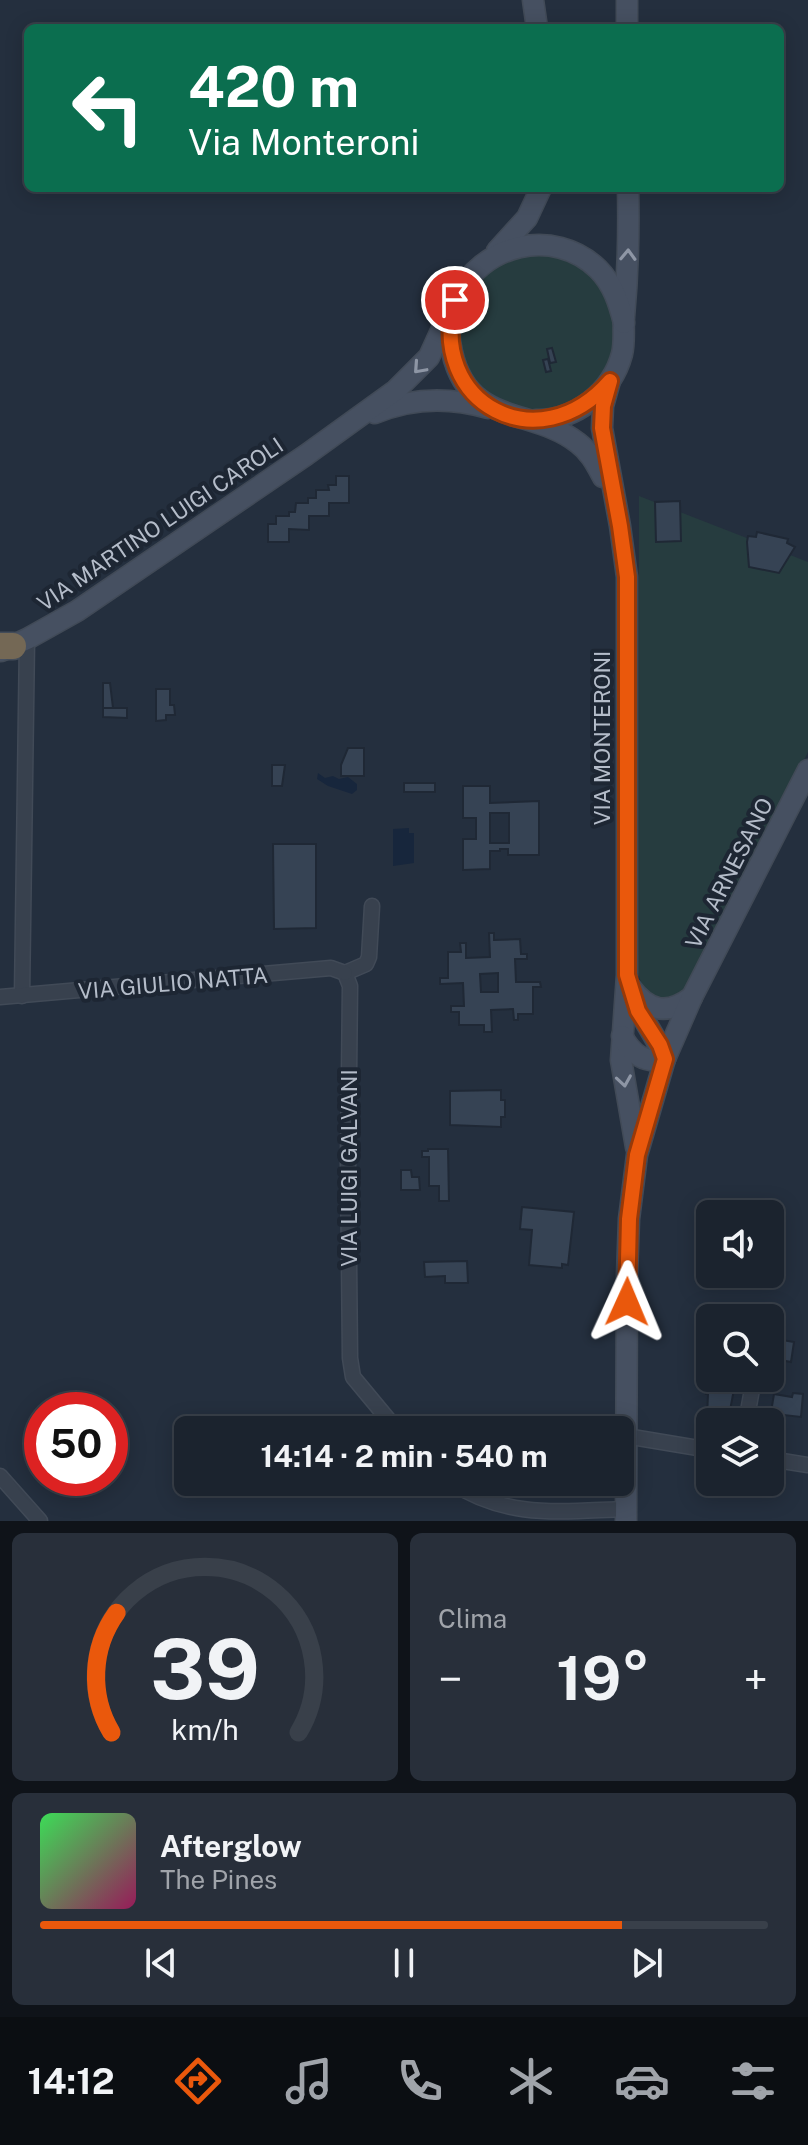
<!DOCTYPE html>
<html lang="it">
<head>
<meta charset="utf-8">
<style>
  body { margin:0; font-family:"Public Sans",sans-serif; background:#282f3a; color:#f1f3f6; height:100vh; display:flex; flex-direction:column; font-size:30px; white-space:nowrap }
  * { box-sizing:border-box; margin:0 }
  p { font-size:26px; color:#a0a4aa }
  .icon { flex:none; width:44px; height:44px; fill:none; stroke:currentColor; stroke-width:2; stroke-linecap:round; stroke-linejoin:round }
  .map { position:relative; height:1521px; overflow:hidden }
  .side { display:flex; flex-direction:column; gap:12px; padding:12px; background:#0f1319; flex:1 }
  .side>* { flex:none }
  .banner { position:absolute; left:24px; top:24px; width:760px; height:168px; border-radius:12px; box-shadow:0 4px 20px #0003,0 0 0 2px #39404a; background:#0b6e4f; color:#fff; overflow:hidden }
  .controls { position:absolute; left:696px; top:1200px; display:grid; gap:16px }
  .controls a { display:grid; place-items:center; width:88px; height:88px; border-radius:12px; background:#1b232e; box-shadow:0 4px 20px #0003,0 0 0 2px #39404a; font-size:40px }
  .speed { position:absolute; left:24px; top:1392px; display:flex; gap:16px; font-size:40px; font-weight:700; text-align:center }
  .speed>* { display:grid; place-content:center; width:104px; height:104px; border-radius:50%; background:#1b232e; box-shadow:0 4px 20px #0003,0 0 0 2px #39404a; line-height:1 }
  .speed .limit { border:12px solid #d22; background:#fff; color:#111 }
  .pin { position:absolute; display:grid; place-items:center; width:68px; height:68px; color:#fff; margin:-34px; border:4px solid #fff; border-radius:50%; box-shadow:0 2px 8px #0007 }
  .me { position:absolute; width:88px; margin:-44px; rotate:1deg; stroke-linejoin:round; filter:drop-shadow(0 0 6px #0008) }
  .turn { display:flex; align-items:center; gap:28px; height:168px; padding:0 32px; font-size:36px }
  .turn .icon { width:104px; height:104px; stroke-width:2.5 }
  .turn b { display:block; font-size:56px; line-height:68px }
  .big { font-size:60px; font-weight:700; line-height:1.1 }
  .side .widget { flex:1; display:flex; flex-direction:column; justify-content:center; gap:12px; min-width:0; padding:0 28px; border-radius:12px; background:#282f3a }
  .side .dial { align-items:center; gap:0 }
  .dial svg { height:208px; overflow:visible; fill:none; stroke:#39404a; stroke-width:7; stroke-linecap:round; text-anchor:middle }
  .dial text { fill:#f1f3f6; stroke:none }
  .song { display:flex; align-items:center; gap:24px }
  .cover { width:96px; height:96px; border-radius:12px; background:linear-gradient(135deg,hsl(130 70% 55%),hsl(330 70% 35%)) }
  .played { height:8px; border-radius:4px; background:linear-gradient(90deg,#ea580c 80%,#39404a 80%) }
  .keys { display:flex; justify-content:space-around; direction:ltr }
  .heat { display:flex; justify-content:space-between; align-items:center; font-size:44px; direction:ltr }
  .side .tiles { flex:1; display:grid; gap:12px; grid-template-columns:1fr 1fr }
  .widget:last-child { grid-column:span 2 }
  .trip { position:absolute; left:174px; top:1416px; width:460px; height:80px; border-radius:12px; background:#1b232e; box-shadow:0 4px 20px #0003,0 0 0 2px #39404a; font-weight:700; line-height:80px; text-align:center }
  .dock { display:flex; height:128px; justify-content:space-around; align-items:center; background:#0b0e12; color:#a0a4aa }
  .dock .icon { width:56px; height:56px }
  .dock .active { color:#ea580c }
  .dock b { font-size:36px; color:#f1f3f6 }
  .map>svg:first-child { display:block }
  .green { fill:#263c3f }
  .water { fill:#17263c }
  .building { fill:#364354; stroke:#1f2835; stroke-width:2; fill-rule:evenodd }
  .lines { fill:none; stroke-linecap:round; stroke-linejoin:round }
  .street-casing { stroke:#414a57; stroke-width:17 }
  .secondary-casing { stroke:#414a57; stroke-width:23 }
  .highway-casing { stroke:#434c59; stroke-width:29 }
  .street { stroke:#38414e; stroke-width:14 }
  .secondary { stroke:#465061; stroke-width:20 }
  .highway { stroke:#746855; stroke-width:26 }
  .oneway { stroke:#8e96a5 }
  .route-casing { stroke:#983908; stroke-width:20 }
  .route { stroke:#ea580c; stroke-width:14 }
  .labels { text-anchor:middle; stroke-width:8; stroke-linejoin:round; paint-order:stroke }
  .street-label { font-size:22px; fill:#b4bcc9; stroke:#1d2633 }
</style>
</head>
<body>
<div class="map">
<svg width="808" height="1521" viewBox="0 0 808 1521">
  <rect width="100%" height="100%" fill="#242f3e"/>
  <g class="green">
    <circle cx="537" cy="333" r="78"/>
    <path d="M639,496L808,562V752L696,975L686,993L663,1004L644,992L638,973Z"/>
  </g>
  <g class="water">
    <path d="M318,773L325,778L333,776L339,779L348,777L357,784V790L352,794L328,786L317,779Z"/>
    <path d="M409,828V833H414V863L393,866V829Z"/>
  </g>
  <g class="building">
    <path d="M552,348L556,362L550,363L547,349Z"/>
    <path d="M548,359L551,371L546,372L543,360Z"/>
    <path d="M336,476H349V503H329V516H309V530L289,529V542H268V524H276V516H289V512H295L296,503H308V498H316V490H329L328,485H336Z"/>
    <path d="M680,501L681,541L656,542L655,502Z"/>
    <path d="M757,532L788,539L787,543L795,547L779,573L749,567L747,542L748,536L756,537Z"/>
    <path d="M103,683H110L113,708H103Z"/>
    <path d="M156,689H170V705H174L175,715H166V720L156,721Z"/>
    <path d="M103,708H127V718L103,717Z"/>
    <path d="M348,748H364V776H341V765Z"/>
    <path d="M272,765H285L282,786H272Z"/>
    <rect x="404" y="783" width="31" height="9"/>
    <path d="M463,786H490V803L539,801V855H508V849H500V851H490V869L463,870V839H476V818H463ZM490,813H509V843H490Z"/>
    <path d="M273,844H316V928L274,929Z"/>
    <path d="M489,933H494V940L520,939L521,954H527V959H515L516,982H540L541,987H533V1014H518V1020H514L513,1009L491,1010L492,1032H484V1025H459V1012H451V1006H464L463,983L440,984V978H448V952H461L460,943H466V958L490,957ZM498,973V992H481L480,974Z"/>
    <path d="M501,1090V1100H505V1117H501V1127L450,1125V1091Z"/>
    <path d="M428,1149H448L449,1201H439V1186H429V1157H422V1151H428Z"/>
    <path d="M401,1170H411L412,1177H419L420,1190H401Z"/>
    <path d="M711,1206L723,1208V1214H725H710V1253H705Z"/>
    <path d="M522,1207L574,1212L568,1265L562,1264V1268L529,1265L532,1230L520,1229Z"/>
    <path d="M467,1261L468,1283H445V1276L425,1277L424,1262Z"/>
    <path d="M770,1272L775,1273L773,1286L755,1283L756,1274H770Z"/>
    <path d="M770,1338L794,1342L791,1362L775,1359V1364H771L770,1367Z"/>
    <path d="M709,1379L735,1384L728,1421L707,1417L708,1394H706Z"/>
    <path d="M793,1393L803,1394L801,1417L784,1415L783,1420L773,1423V1419L770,1418L774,1394L792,1397Z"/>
  </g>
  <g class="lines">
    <defs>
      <g id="street">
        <path d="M372,906L369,957L366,964L345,973L350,986L348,1164L350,1358L353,1377L397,1430"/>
        <path d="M22,996L27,639"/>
        <path d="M0,997L331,968L345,973"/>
        <path d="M746,1422L753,1384"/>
        <path d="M626,1436L710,1450"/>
        <path d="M770,1459L808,1465"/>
        <path d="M0,1476L40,1521"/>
        <path d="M451,1482C508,1520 562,1511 626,1509"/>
      </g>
      <g id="secondary">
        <path d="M533,0L537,28"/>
        <path d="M627,0V28"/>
        <path d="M497,251L527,218L541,188"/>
        <path d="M610,381L603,406L602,428L620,526L627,577V975L621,1060L636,1147"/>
        <path d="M375,413C411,398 450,397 488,408"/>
        <path d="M536,420C575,421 612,392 622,354C625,342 623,329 624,317C628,274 629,231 628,188"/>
        <path d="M603,477C596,464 590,452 578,443C532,407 469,427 452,352C448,335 448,316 456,299C480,244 554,226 598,269C613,284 619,303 624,323"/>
        <path d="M1,651L27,639L77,611L306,455L396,390L429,357L455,300"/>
        <path d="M630,987C638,1017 655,1032 665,1059"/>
        <path d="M631,988C649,1012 668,1015 692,997"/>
        <path d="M622,1036C632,1054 644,1064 665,1059"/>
        <path d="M626,1521L627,1275L629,1219L637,1155L665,1059L692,997L808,770"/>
      </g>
      <path id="highway" d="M0,646H13"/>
    </defs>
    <use href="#street" class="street-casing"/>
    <use href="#secondary" class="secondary-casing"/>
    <use href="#highway" class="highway-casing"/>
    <use href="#street" class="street"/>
    <use href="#secondary" class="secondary"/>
    <use href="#highway" class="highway"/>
  </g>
  <defs><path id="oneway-chevron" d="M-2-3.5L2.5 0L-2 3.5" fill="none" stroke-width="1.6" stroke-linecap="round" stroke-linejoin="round" transform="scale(2)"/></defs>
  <g class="oneway">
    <use href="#oneway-chevron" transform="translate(628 255) rotate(-88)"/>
    <use href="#oneway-chevron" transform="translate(419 368) rotate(132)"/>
    <use href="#oneway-chevron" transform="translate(624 1081) rotate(81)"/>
  </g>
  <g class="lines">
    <defs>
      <path id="route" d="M455,300C427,404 539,463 610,381L603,406L602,428L620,526L627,577V975L638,1011L660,1045L665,1059L637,1155L629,1219L627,1302"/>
    </defs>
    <use href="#route" class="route-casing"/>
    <use href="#route" class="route"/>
  </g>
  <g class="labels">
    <g class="street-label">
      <text transform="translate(160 524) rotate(-34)" y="8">VIA MARTINO LUIGI CAROLI</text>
      <text transform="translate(602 738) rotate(-90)" y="8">VIA MONTERONI</text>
      <text transform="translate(729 873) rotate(-63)" y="8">VIA ARNESANO</text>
      <text transform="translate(173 983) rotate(-5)" y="8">VIA GIULIO NATTA</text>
      <text transform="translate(349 1168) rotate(-90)" y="8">VIA LUIGI GALVANI</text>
    </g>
  </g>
</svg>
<div class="controls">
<a><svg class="icon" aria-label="sound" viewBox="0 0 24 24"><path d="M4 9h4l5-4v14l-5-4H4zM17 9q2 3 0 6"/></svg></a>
<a><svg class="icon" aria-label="search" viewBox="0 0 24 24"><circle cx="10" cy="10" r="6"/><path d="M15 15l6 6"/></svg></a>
<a><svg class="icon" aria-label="layers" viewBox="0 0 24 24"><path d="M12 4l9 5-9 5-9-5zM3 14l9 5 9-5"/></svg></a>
</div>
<div class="speed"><div class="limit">50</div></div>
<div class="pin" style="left:455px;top:300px;background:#d93025"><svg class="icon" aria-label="arrive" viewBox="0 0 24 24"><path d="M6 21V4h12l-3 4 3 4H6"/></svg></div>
<svg class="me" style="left:627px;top:1302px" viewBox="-20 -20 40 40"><path d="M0-17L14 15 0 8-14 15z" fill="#ea580c" stroke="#fff" stroke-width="4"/></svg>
<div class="trip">14:14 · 2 min · 540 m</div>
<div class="banner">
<div class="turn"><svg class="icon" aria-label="left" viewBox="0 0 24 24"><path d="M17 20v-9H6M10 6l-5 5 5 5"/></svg><div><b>420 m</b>Via Monteroni</div></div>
</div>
</div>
<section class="side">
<div class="tiles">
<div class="widget dial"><svg viewBox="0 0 100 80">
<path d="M14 69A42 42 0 1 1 86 69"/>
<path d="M14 69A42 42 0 0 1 16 23" stroke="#ea580c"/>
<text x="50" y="56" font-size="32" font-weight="700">39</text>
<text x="50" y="72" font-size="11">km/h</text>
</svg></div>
<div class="widget"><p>Clima</p>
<div class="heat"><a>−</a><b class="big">19°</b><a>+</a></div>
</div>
<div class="widget">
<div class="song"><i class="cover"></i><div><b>Afterglow</b><p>The Pines</p></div></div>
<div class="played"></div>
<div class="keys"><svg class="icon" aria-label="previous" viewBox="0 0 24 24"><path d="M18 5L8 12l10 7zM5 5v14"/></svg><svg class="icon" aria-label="pause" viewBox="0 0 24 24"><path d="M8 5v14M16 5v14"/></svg><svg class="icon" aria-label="next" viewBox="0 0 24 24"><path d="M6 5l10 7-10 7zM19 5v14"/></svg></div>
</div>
</div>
</section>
<nav class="dock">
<b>14:12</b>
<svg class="icon active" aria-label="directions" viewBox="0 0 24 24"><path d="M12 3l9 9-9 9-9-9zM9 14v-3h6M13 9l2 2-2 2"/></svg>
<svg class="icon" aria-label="music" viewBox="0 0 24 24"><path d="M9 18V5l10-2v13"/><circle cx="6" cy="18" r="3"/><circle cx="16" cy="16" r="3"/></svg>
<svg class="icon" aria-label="phone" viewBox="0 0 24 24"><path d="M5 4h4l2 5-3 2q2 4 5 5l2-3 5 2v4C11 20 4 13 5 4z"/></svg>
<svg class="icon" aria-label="climate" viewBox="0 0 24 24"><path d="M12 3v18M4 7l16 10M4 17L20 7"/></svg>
<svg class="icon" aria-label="car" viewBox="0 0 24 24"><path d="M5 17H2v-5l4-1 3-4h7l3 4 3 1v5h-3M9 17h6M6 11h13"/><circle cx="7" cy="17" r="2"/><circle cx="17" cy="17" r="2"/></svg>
<svg class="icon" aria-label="filters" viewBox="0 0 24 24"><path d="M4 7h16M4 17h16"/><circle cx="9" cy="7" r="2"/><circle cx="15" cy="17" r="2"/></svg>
</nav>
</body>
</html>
